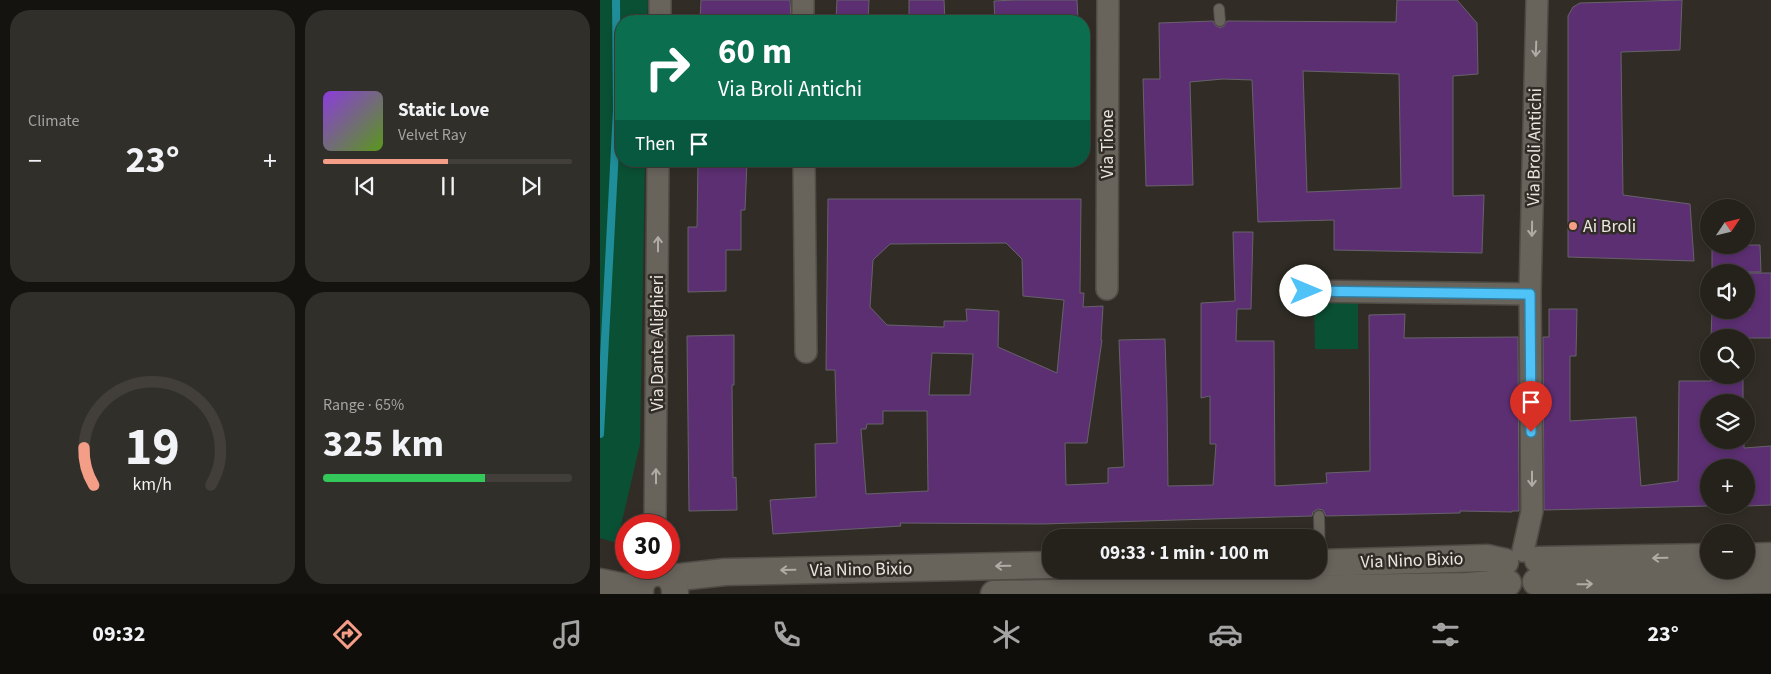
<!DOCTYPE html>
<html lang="en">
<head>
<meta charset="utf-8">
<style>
  body { margin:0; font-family:"Source Sans 3",sans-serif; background:#312f29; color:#f1f3f6; height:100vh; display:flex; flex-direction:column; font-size:19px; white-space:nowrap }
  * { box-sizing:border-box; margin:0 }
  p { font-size:16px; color:#a3a4a3 }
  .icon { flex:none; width:28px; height:28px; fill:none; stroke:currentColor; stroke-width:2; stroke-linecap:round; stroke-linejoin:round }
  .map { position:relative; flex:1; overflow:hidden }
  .panel { display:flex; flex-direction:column; gap:10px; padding:10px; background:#14130f; width:600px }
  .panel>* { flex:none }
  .guide { position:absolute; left:15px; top:15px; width:475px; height:152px; border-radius:20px; box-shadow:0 2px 8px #0003,0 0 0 1px #423f3b; background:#0b6e4f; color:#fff; overflow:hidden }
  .needle { width:32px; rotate:55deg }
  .fabs { position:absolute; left:1100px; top:199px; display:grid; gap:10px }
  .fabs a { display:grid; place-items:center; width:55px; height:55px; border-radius:50%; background:#25221c; box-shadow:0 2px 8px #0003,0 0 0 1px #423f3b; font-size:25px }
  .speed { position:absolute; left:15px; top:514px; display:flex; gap:10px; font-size:25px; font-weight:700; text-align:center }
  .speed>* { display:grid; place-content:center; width:65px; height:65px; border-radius:50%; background:#25221c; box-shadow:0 2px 8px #0003,0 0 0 1px #423f3b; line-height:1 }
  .speed .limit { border:8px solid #d22; background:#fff; color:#111 }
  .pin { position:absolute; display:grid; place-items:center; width:42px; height:42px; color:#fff; margin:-51px -21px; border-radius:50% 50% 50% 0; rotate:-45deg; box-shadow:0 0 5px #0007 }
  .pin .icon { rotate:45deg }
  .me { position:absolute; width:55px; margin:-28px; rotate:90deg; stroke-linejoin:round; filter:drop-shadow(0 0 4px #0008) }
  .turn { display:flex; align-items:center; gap:18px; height:105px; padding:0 20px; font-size:22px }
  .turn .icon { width:65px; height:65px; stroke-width:2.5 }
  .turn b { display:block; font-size:35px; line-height:42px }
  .then { display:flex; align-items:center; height:48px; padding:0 20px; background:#0003; gap:10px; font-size:19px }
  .big { font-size:38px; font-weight:700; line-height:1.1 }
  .panel .tile { flex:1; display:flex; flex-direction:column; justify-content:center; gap:8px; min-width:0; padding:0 18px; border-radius:20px; background:#312f29 }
  .panel .dial { align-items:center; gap:0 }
  .dial svg { height:130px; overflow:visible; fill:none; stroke:#423f3b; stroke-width:7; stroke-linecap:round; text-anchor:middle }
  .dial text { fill:#f1f3f6; stroke:none }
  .song { display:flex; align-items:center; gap:15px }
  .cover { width:60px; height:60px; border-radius:8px; background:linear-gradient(135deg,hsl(270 70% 55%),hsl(90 70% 35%)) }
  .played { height:5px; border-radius:2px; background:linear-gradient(90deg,#f49e87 50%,#423f3b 50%) }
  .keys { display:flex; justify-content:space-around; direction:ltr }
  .heat { display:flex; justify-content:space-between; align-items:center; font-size:28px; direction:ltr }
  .charge { height:8px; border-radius:4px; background:linear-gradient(90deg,#34c759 65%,#423f3b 0) }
  .panel .tiles { flex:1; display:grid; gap:10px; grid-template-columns:repeat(2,1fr) }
  .trip { position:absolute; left:442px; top:529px; width:285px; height:50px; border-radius:20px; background:#25221c; box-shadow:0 2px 8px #0003,0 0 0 1px #423f3b; font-weight:700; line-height:50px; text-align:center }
  .dock { display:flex; height:80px; justify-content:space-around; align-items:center; background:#0f0e0b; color:#a3a4a3 }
  .dock .icon { width:35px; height:35px }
  .dock .active { color:#f49e87 }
  .dock b { font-size:22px; color:#f1f3f6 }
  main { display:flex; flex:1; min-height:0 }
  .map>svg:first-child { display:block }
  .green { fill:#0a5034 }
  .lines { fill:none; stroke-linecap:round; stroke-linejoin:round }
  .stream { stroke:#208e9a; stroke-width:8 }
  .building { fill:#5c2f72; stroke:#67626a; fill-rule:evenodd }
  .service-casing { stroke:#4f4b45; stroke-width:12 }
  .minor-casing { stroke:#4f4b45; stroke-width:24 }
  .tertiary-casing { stroke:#4f4b45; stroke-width:29 }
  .service { stroke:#68635b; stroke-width:10 }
  .minor { stroke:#68635b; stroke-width:21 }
  .tertiary { stroke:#68635b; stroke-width:26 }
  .oneway { stroke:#afaba5 }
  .route-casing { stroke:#337fa1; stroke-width:12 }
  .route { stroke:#4fc3f7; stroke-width:9 }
  .poi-dot { fill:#f49e87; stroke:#312d26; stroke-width:2 }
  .labels { text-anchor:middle; stroke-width:5; stroke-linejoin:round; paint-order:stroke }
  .street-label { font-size:18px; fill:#e9e6e1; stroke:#312d26 }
  .poi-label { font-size:18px; fill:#e9e6e1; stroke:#312d26; text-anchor:start }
</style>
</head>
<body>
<main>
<section class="panel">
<div class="tiles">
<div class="tile"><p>Climate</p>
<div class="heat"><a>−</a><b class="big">23°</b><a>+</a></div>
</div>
<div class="tile">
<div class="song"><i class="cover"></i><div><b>Static Love</b><p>Velvet Ray</p></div></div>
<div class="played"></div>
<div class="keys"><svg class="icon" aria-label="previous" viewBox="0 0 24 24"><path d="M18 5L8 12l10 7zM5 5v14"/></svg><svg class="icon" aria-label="pause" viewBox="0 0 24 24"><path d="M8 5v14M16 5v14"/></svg><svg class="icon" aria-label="next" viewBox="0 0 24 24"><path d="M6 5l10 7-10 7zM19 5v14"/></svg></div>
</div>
<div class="tile dial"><svg viewBox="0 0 100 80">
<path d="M14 69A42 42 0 1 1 86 69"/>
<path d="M14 69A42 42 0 0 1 8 46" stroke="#f49e87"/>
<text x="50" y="56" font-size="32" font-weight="700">19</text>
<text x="50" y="72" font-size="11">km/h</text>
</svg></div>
<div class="tile"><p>Range · 65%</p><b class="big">325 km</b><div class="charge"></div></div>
</div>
</section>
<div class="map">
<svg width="1171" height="594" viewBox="0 0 1171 594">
  <rect width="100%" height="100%" fill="#312d26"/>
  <g class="green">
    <path d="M0,0H48L47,21H21V161H45L40,444L17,543L0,538Z"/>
    <path d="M758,301V349H715L714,302Z"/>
  </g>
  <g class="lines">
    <path class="stream" d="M0,434L17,110L16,0"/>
  </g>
  <g class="building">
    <path d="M101,0H190L191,21H100Z"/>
    <path d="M237,0H269L268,21H236Z"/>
    <path d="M309,0H344L345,21H309Z"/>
    <path d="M415,0H477L478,21H395L394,1Z"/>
    <path d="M797,0H857L877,23L878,74L853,76V196L884,195L882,253L734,250V220L658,222L652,80L623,79L590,82L593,185L546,186L543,79H560L559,23L613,21L615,25L620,28L624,26L627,21L796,22ZM703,71L799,74L801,188L707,192Z"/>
    <path d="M1082,0L1080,50L1021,52L1023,195L1090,204L1094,261L968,257V16L973,7L980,3Z"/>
    <path d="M98,161H147L145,210H141V250H126V291L88,292V227H97Z"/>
    <path d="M228,199H481L480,293H484L483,307L503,306L501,340H502L487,443H465L466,485L508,483V468L524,467L519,340L565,339L567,402L568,486L613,485L616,444H610V396L601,398V303L635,301L633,232H653L651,309H637L636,341H674L675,486L727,483L726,473L770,471L769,315L805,314L804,338L918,337L919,511H912V512L860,511V513L726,516L723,510L718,509L713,512L712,516L443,524L300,523L301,526L173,534L170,500L216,497L215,444L237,443L235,370H226ZM406,243L422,259L423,296L464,300L457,373L398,347L399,311L366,309L367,321H344V327L287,325L270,307L273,260L290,244ZM332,353L373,354L370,395H329ZM283,411H327L328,491L266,494L261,429H266L267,424H283Z"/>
    <path d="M1112,245H1160L1161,272H1112Z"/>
    <path d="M1149,273H1171V338H1111L1112,310H1150Z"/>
    <path d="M949,309H977L976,356H970V421L1036,417L1041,486L1078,481L1079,381H1111V375H1143V402H1109V440H1144V448L1171,446V505L1146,506V468H1109V506L944,510L943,337H949Z"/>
    <path d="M134,335V385H132L133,478L136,477L137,510L89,511L87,336Z"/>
  </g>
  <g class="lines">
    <defs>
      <g id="service">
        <path d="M619,9L620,21"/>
        <path d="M719,516L720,562"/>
      </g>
      <g id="minor">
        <path d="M203,0V21"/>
        <path d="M60,21V0"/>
        <path d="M204,161L206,352"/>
        <path d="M507,289L508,0"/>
        <path d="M706,291L930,294"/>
        <path d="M55,525L58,161"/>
        <path d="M923,551L932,511L930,294L937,0"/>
      </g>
      <g id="tertiary">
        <path d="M1146,557L1171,556"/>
        <path d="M938,560L1109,557"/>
        <path d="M719,563L887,558L905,562"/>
        <path d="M71,578L125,572L451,565"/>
        <path d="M0,582L40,590"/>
        <path d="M936,582L953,585L1171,580"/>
        <path d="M40,594C38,567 75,565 75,592"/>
        <path d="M394,594L867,586L908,583"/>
      </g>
    </defs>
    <use href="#service" class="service-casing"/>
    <use href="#minor" class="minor-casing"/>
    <use href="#tertiary" class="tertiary-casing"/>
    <use href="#service" class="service"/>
    <use href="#minor" class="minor"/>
    <use href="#tertiary" class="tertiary"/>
  </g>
  <defs><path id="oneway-shaft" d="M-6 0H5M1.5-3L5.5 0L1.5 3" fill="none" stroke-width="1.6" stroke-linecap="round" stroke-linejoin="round" transform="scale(1.25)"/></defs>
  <g class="oneway">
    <use href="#oneway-shaft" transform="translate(936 49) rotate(92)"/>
    <use href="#oneway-shaft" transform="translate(932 229) rotate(91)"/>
    <use href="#oneway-shaft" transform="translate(58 244) rotate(-90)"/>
    <use href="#oneway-shaft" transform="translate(56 476) rotate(-90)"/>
    <use href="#oneway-shaft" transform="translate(932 479) rotate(90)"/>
    <use href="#oneway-shaft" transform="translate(1060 558) rotate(179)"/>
    <use href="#oneway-shaft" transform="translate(403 566) rotate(179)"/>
    <use href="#oneway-shaft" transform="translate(188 570) rotate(179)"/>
    <use href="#oneway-shaft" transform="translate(985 584) rotate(-1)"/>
  </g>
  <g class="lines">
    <defs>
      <path id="route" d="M706,291L930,294L931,432"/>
    </defs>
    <use href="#route" class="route-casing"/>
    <use href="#route" class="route"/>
  </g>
  <circle class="poi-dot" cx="973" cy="226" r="5"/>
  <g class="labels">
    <g class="street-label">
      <text transform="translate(507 144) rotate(-90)" y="6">Via Tione</text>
      <text transform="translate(934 147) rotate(-89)" y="6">Via Broli Antichi</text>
      <text transform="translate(57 343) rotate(-90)" y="6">Via Dante Alighieri</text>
      <text transform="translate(812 560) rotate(-2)" y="6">Via Nino Bixio</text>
      <text transform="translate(261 569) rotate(-1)" y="6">Via Nino Bixio</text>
    </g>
    <g class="poi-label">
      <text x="983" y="232">Ai Broli</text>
    </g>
  </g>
</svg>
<div class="fabs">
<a><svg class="needle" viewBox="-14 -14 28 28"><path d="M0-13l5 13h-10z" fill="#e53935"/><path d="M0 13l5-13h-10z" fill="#a3a4a3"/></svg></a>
<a><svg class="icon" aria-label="sound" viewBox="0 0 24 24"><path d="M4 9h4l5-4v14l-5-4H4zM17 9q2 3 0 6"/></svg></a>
<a><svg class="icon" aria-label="search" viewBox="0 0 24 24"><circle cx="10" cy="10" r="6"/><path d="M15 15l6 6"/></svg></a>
<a><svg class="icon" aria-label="layers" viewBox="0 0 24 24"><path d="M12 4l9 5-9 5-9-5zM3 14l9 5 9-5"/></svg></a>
<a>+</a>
<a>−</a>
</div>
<div class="speed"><div class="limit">30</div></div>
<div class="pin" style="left:931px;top:432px;background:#d93025"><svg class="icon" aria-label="arrive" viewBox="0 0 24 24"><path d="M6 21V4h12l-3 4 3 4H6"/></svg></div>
<svg class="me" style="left:706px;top:291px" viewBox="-20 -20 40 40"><circle r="19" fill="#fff"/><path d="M0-13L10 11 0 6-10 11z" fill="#4fc3f7"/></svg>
<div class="trip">09:33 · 1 min · 100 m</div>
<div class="guide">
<div class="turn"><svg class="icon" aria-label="right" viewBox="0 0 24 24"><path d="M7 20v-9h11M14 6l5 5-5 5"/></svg><div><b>60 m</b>Via Broli Antichi</div></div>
<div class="then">Then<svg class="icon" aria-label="arrive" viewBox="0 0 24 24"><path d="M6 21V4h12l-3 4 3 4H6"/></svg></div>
</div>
</div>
</main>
<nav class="dock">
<b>09:32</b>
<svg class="icon active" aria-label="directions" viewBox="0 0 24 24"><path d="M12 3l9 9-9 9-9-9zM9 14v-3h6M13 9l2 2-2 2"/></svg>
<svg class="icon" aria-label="music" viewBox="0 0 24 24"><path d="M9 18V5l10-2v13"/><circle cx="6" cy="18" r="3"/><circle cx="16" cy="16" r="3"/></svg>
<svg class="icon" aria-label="phone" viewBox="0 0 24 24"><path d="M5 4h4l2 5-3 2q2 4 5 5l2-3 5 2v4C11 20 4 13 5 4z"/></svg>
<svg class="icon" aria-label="climate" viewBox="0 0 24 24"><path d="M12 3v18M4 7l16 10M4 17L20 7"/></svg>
<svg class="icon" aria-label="car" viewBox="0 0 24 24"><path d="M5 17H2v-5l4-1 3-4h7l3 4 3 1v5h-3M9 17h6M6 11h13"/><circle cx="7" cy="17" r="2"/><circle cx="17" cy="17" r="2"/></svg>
<svg class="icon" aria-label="filters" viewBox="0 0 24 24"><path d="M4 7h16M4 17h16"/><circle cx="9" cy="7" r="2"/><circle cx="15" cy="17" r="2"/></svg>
<b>23°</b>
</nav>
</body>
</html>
